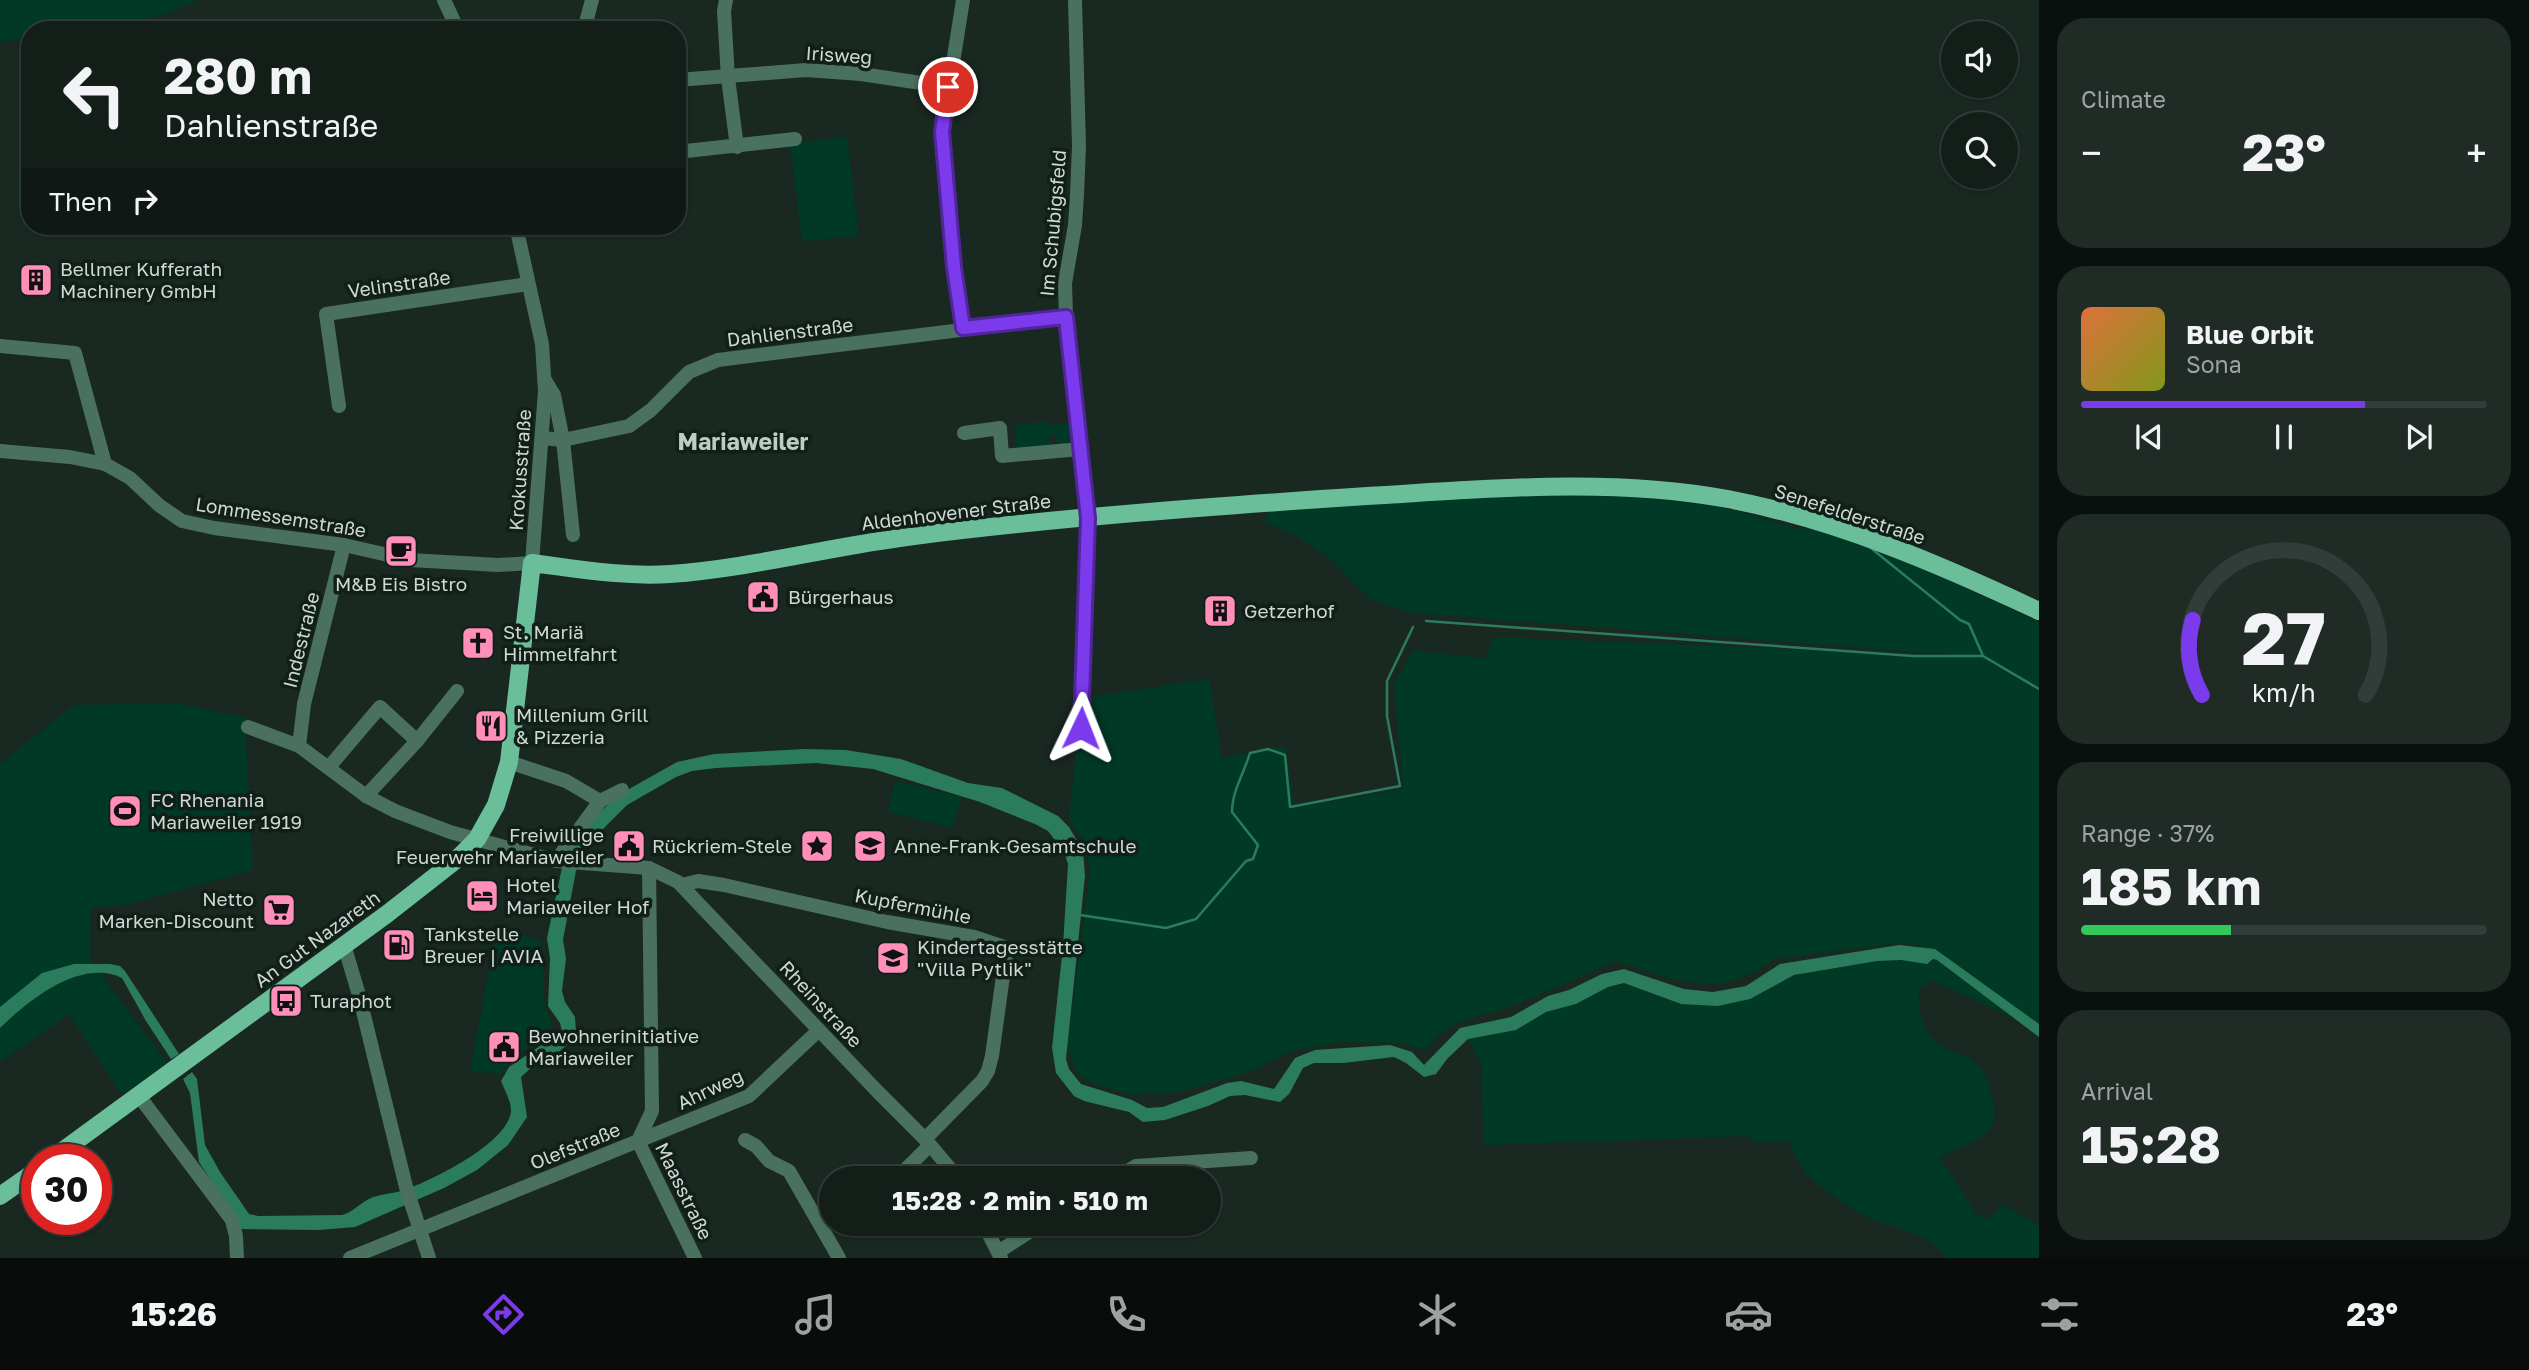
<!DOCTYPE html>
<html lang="en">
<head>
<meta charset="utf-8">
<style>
  body { margin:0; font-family:"Golos Text",sans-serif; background:#202b26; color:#f1f3f6; height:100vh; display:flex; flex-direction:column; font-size:26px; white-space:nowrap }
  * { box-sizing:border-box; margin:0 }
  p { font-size:23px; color:#9da2a2 }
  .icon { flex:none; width:38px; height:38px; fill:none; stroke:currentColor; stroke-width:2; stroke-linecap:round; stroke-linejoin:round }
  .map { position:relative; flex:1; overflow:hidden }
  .drawer { display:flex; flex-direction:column; gap:18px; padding:18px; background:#0a100e; width:490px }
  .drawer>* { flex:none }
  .banner { position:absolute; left:21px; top:21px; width:665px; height:214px; border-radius:28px; box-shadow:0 2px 5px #0004,0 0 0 2px #323c38; background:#131e19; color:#f1f3f6; overflow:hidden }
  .controls { position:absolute; left:1941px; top:21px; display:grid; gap:14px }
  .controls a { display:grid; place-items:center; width:77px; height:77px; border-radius:50%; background:#131e19; box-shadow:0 2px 5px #0004,0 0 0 2px #323c38; font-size:35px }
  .speed { position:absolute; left:21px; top:1144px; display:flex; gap:14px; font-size:35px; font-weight:700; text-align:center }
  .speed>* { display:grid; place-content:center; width:91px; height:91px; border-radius:50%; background:#131e19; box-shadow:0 2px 5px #0004,0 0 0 2px #323c38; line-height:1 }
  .speed .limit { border:10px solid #d22; background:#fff; color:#111 }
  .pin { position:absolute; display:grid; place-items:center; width:60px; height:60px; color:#fff; margin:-30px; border:4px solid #fff; border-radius:50%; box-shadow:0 2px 7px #0007 }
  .me { position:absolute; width:77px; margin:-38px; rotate:2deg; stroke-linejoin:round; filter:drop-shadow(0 0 5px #0008) }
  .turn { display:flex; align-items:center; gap:24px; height:147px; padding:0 28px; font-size:32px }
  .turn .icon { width:91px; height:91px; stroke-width:2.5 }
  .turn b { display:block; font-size:49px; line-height:60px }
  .then { display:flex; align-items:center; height:66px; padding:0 28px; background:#0003; gap:14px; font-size:26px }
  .big { font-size:52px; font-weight:700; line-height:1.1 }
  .drawer .card { flex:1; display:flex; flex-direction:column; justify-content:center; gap:10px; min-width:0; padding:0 24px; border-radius:28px; background:#202b26 }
  .drawer .dial { align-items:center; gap:0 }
  .dial svg { height:182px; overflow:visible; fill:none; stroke:#323c38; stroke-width:7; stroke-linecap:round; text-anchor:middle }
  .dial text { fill:#f1f3f6; stroke:none }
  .song { display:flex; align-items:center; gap:21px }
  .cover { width:84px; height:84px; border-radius:10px; background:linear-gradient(135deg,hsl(20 70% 55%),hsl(70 70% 35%)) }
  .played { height:7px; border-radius:4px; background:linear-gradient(90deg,#7c3aed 70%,#323c38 70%) }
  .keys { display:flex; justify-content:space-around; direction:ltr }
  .heat { display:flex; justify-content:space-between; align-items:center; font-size:38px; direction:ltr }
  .charge { height:10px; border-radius:5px; background:linear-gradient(90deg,#34c759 37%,#323c38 0) }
  .trip { position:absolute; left:819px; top:1166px; width:402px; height:70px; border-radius:35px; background:#131e19; box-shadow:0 2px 5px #0004,0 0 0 2px #323c38; font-weight:700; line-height:70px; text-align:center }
  .menu { display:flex; height:112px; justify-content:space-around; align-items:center; background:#080c0a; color:#9da2a2 }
  .menu .icon { width:49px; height:49px }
  .menu .on { color:#7c3aed }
  .menu b { font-size:32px; color:#f1f3f6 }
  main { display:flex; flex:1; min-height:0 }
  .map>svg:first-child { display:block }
  .green { fill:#003926 }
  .water { fill:#2b7c5c }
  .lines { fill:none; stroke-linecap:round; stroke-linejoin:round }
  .stream { stroke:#2b7c5c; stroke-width:2.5 }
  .minor { stroke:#4a715f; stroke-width:14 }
  .major { stroke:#6abe99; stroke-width:18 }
  .route-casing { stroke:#51269a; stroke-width:18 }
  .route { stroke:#7c3aed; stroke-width:12 }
  .labels { text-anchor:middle; stroke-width:7; stroke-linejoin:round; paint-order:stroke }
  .street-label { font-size:19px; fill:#cfd8d3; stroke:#101f18 }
  .poi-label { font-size:19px; fill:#cfd8d3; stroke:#101f18; text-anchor:start }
  .quarter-label { font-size:23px; font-weight:bold; fill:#bbcec4; stroke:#101f18 }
</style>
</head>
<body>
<main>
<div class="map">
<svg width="2039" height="1258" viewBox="0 0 2039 1258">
  <rect width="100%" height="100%" fill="#192821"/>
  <g class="green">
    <path d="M0,0H198L160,16L77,30H30V37L0,42Z"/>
    <path d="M847,137L859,236L802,241L790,143Z"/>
    <path d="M1047,421L1048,425L1070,423L1072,436L1067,443L1057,444L1056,435L1049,436L1050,445L1020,448L1017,446L1014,425Z"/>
    <path d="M1588,492L1715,505L1803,530L1807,526L1891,554L2039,622V1024L1918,945L1898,943L1775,959L1751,974L1727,983L1705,984L1671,979L1615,961C1581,976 1548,992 1514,1005C1472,1022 1458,1012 1424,1051L1401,1043L1340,1042L1291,1051L1245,1074L1180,1092L1133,1095L1094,1084L1079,1075L1067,1048L1090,871L1086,844L1069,821L1077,738L1078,699L1209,679L1222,758L1285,746L1294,808L1403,789L1394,683L1413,651L1487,658L1492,637L1967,656L1413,613L1371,600L1328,556L1294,535L1265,522V515L1270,510L1477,496Z"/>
    <path d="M178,703L250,719L246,737L253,870L129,904L91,908L90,960L167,1063L122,1095L69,1014L0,1062V764L74,705Z"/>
    <path d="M895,781L961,797L953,828L888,812Z"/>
    <path d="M497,927L540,941C545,962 542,982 545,1003C547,1018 553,1016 550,1034C532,1046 513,1056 501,1073L470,1072Z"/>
    <path d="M1937,959L2014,1018L1931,980L1919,990C1919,1005 1919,1024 1930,1036C1942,1050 1956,1051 1971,1060C1986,1068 1992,1091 1994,1107C1995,1115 1994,1126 1987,1132C1976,1144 1954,1149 1940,1158L1978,1216L1988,1219L2002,1205L2039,1225V1258H1947C1927,1230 1891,1229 1863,1215C1851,1209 1814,1183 1806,1173C1799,1164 1794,1151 1788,1140L1756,1143L1747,1136L1484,1145L1481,1063L1468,1039L1516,1030L1546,1012L1576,1004L1608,987L1624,983L1680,1004L1773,985L1794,975L1877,961Z"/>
  </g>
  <g class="water">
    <path d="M805,749L846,750L901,759L968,783L1002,788L1058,816L1069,827L1083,851L1085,876L1066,1059L1069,1069L1081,1084L1132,1100L1147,1108L1163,1107L1227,1083L1241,1081L1274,1089L1295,1058L1315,1050L1390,1045L1412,1052L1424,1065L1460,1028L1511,1017L1548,996L1569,990L1602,974L1624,969L1684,989L1713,992L1746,986L1780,964L1899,945L1935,949L2039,1024V1037L1937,960L1933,959L1927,964L1901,960L1877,961L1794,975L1750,999L1718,1006L1681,1004L1624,983L1608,987L1576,1004L1546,1012L1516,1030L1468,1039L1447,1059L1436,1074L1424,1077L1406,1063L1394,1057L1343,1063H1314L1303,1068L1289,1094L1280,1102L1245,1095L1230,1096L1208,1106L1165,1120L1143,1122L1129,1112L1084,1101L1074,1096L1056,1073L1052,1048L1063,946L1068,864L1064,852L1048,831L1035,824L980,802L873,769L816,763L716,768L692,771L676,777L627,805L588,844L578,860L563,940L566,958L562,991L565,1002L575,1017L576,1034L572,1041L555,1055L531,1068L521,1077L527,1117L508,1145L477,1170L444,1188L355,1227L319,1230L241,1229L199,1162L190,1093L183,1079L192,1072L197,1079L205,1145L220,1172L249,1214L258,1216L342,1215C353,1212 359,1204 369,1199C379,1194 391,1194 401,1191C429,1182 508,1144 511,1111C511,1101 505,1091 501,1081L509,1067L562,1031L560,1023L548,1006L550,958L547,938L566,849L603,809L622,793L677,762L714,754Z"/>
    <path d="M74,964H110L120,966L125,971L179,1054L171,1059L146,1021L122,978C80,958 28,1001 0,1028V1007L42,973Z"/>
  </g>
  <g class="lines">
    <g class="stream">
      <path d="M1872,549L1960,620L1969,624L1983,656L2039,689"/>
      <path d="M1426,621L1831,650L1913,656H1983"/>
      <path d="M1080,915L1166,928L1196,919L1246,861L1253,859L1258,845L1232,812C1232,791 1244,773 1250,753L1268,749L1285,755L1290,807L1400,786L1387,716V681L1413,627"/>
    </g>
    <g class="minor">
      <path d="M444,0L458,30"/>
      <path d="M726,0L724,11L728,78L737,147"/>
      <path d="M963,0L942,132L954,267L963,328"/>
      <path d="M1075,0L1079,146L1077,195L1075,225L1065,283L1066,317L1088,518L1081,728"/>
      <path d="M584,30L592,0"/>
      <path d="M677,80L806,70L861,74L948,87"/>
      <path d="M677,152L795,139"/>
      <path d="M0,346L75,353L105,464"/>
      <path d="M545,380L554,395L563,440L573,535"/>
      <path d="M339,406L326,314L528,284"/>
      <path d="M964,433L1000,428L1002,456L1081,449"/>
      <path d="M542,438L563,440L629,426L651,410L689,372L718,360L1066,317"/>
      <path d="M0,451L70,457L105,464L130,478L160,506L182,521L214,528L344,545L410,560L498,565L532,563L545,391L542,344L516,226"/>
      <path d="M248,727L299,746L366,796L395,811L450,832L556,861L649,868L678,882L877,1091L925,1139L958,1178"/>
      <path d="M299,746L304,704L344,545"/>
      <path d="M509,762L566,781L600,801"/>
      <path d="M329,767L380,707L417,741"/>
      <path d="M366,796L417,741L457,691"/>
      <path d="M556,861L600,801L622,790"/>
      <path d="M682,885L698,881L724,885L887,922L974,937L1004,947L1006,954L992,1056L988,1071L982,1081L925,1139"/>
      <path d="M344,945L359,995L406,1187L429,1258"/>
      <path d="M139,1096L232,1220L236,1236L237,1258"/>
      <path d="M745,1140L756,1146L769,1161L789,1171L839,1258"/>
      <path d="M897,1178L930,1145"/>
      <path d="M1116,1178L1136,1166L1251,1158"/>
      <path d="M983,1223L1001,1258"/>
      <path d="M998,1252L1043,1223"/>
      <path d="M350,1258L638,1141L652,1111L649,868"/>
      <path d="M695,1258L638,1141L749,1096L819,1030"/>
    </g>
    <g class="major">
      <path d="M50,1160L387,914L456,860L477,839L496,805L509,762L532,563C578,569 624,577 670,574C752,568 833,546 914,536C1064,517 1216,506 1367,496C1487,489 1609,477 1728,499C1837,520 1939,564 2039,611"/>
      <path d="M0,1196L37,1170"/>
    </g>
  </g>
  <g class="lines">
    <defs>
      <path id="route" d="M948,87L942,132L954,267L963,328L1066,317L1088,518L1081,728"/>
    </defs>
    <use href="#route" class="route-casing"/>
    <use href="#route" class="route"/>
  </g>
  <defs>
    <symbol id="building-square" viewBox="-11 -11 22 22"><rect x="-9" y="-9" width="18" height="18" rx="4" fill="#ff8eb9" stroke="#101f18"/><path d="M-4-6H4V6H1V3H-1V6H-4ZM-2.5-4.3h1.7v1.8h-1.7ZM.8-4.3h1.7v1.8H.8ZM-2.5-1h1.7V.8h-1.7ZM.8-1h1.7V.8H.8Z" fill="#111"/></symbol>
    <symbol id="cafe-square" viewBox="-11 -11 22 22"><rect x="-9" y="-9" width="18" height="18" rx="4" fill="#ff8eb9" stroke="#101f18"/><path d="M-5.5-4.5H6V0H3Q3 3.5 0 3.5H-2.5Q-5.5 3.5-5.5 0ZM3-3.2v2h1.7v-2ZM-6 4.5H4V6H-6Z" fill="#111"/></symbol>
    <symbol id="civic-square" viewBox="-11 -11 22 22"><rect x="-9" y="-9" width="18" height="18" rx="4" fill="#ff8eb9" stroke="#101f18"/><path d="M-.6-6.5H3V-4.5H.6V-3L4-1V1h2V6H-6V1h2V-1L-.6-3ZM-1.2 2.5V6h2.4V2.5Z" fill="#111"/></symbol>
    <symbol id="church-square" viewBox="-11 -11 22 22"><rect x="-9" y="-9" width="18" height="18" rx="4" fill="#ff8eb9" stroke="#101f18"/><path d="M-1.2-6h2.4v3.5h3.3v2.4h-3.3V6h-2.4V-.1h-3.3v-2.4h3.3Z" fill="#111"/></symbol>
    <symbol id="restaurant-square" viewBox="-11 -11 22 22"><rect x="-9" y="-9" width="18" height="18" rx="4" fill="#ff8eb9" stroke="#101f18"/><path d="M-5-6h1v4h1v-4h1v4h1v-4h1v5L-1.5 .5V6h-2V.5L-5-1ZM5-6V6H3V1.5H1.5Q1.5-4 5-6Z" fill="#111"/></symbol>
    <symbol id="stadium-square" viewBox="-11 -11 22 22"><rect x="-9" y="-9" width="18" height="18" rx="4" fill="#ff8eb9" stroke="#101f18"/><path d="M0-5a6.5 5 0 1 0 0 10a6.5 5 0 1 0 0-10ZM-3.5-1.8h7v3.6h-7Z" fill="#111"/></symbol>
    <symbol id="sight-square" viewBox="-11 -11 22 22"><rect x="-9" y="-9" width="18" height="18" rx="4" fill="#ff8eb9" stroke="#101f18"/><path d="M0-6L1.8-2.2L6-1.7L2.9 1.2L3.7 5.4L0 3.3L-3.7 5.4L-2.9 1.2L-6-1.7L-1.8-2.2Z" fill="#111"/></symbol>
    <symbol id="school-square" viewBox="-11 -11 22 22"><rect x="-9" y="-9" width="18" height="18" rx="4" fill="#ff8eb9" stroke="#101f18"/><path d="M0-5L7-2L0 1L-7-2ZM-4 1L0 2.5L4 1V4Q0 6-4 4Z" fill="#111"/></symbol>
    <symbol id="hotel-square" viewBox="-11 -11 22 22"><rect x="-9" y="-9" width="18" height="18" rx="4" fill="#ff8eb9" stroke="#101f18"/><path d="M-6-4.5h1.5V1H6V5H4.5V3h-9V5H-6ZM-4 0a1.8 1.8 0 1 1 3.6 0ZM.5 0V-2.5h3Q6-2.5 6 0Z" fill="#111"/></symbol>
    <symbol id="supermarket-square" viewBox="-11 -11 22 22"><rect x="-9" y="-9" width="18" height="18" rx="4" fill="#ff8eb9" stroke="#101f18"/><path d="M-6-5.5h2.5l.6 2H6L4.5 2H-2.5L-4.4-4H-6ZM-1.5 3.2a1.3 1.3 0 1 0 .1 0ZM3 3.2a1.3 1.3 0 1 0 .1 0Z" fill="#111"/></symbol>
    <symbol id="fuel-square" viewBox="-11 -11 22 22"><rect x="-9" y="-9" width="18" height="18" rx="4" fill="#ff8eb9" stroke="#101f18"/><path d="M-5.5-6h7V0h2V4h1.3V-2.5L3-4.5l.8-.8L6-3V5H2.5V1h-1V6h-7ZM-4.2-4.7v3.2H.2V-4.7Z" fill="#111"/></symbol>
    <symbol id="bus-square" viewBox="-11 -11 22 22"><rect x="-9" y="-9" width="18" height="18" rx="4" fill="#ff8eb9" stroke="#101f18"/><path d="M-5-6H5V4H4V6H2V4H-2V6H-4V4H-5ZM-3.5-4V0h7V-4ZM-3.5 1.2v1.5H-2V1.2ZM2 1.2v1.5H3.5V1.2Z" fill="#111"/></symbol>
  </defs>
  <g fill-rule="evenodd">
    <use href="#building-square" x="17" y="261" width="38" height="38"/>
    <use href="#cafe-square" x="382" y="532" width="38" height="38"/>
    <use href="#civic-square" x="744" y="578" width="38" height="38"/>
    <use href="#building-square" x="1201" y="592" width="38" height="38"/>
    <use href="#church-square" x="459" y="624" width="38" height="38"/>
    <use href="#restaurant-square" x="472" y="707" width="38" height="38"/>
    <use href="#stadium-square" x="106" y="792" width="38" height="38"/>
    <use href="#civic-square" x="610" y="827" width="38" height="38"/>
    <use href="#sight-square" x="798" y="827" width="38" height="38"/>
    <use href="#school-square" x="851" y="827" width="38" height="38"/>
    <use href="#hotel-square" x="463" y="877" width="38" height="38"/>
    <use href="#supermarket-square" x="260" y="891" width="38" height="38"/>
    <use href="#fuel-square" x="380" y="926" width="38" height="38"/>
    <use href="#school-square" x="874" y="939" width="38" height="38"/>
    <use href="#bus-square" x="267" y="982" width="38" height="38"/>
    <use href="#civic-square" x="485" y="1028" width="38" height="38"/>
  </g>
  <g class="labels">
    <g class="street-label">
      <text transform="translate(839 55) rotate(4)" y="7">Irisweg</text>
      <text transform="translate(1053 223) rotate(-85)" y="7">Im Schubigsfeld</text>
      <text transform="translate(399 284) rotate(-8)" y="7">Velinstraße</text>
      <text transform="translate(790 332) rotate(-7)" y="7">Dahlienstraße</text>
      <text transform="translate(520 470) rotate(-86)" y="7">Krokusstraße</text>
      <text transform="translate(956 512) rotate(-7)" y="7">Aldenhovener Straße</text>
      <text transform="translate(1850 514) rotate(18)" y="7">Senefelderstraße</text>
      <text transform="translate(281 517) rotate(9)" y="7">Lommessemstraße</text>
      <text transform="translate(301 640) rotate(-76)" y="7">Indestraße</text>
      <text transform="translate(913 906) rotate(11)" y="7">Kupfermühle</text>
      <text transform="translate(317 939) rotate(-36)" y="7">An Gut Nazareth</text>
      <text transform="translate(821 1004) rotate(47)" y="7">Rheinstraße</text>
      <text transform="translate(710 1089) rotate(-25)" y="7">Ahrweg</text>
      <text transform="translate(575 1146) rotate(-22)" y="7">Olefstraße</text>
      <text transform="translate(684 1191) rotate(64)" y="7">Maasstraße</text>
    </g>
    <g class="poi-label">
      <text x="60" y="276">Bellmer Kufferath<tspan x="60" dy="22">Machinery GmbH</tspan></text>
      <text x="401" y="591" text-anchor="middle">M&amp;B Eis Bistro</text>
      <text x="788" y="604">Bürgerhaus</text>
      <text x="1244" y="618">Getzerhof</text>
      <text x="503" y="639">St. Mariä<tspan x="503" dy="22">Himmelfahrt</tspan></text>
      <text x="516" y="722">Millenium Grill<tspan x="516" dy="22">&amp; Pizzeria</tspan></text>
      <text x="150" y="807">FC Rhenania<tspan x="150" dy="22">Mariaweiler 1919</tspan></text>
      <text x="604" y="842" text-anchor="end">Freiwillige<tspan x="604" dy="22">Feuerwehr Mariaweiler</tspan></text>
      <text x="792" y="853" text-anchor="end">Rückriem-Stele</text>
      <text x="894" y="853">Anne-Frank-Gesamtschule</text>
      <text x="506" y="892">Hotel<tspan x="506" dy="22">Mariaweiler Hof</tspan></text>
      <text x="254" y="906" text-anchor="end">Netto<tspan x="254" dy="22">Marken-Discount</tspan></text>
      <text x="424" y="941">Tankstelle<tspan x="424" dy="22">Breuer | AVIA</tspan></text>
      <text x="917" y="954">Kindertagesstätte<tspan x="917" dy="22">"Villa Pytlik"</tspan></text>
      <text x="310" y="1008">Turaphot</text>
      <text x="528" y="1043">Bewohnerinitiative<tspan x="528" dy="22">Mariaweiler</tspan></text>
    </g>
    <g class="quarter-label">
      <text x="743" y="450">Mariaweiler</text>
    </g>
  </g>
</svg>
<div class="controls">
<a><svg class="icon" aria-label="sound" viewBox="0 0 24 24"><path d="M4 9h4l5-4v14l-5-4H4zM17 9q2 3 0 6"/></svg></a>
<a><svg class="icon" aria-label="search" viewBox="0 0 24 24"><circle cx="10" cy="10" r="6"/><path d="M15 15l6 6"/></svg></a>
</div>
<div class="speed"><div class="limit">30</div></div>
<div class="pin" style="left:948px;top:87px;background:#d93025"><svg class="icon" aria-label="arrive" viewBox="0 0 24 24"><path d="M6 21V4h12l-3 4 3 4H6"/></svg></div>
<svg class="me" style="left:1081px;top:728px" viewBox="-20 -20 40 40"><path d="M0-17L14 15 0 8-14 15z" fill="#7c3aed" stroke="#fff" stroke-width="4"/></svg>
<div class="trip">15:28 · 2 min · 510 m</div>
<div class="banner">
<div class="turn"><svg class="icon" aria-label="left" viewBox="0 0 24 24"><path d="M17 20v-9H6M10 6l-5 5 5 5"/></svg><div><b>280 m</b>Dahlienstraße</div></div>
<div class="then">Then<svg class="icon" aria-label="right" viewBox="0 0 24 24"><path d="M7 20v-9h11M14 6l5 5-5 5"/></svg></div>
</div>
</div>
<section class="drawer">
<div class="card"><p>Climate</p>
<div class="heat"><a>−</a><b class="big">23°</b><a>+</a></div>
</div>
<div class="card">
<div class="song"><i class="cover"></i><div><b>Blue Orbit</b><p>Sona</p></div></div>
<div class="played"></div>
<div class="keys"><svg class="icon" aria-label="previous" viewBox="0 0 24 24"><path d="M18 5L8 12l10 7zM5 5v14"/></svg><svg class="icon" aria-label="pause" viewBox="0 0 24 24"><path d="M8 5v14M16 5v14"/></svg><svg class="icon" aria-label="next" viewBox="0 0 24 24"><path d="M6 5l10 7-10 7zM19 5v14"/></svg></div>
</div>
<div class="card dial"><svg viewBox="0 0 100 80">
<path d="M14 69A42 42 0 1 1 86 69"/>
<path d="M14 69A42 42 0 0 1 10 36" stroke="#7c3aed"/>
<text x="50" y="56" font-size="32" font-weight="700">27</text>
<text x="50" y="72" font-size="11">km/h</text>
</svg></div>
<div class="card"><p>Range · 37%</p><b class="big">185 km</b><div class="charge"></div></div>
<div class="card"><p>Arrival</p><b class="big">15:28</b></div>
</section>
</main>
<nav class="menu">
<b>15:26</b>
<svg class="icon on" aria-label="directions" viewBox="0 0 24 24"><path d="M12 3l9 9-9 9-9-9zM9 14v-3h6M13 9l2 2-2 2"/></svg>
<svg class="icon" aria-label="music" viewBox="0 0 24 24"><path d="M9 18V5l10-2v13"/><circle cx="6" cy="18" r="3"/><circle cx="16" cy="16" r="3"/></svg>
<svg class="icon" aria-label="phone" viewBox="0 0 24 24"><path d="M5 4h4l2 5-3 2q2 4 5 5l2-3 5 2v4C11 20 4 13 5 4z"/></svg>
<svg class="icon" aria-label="climate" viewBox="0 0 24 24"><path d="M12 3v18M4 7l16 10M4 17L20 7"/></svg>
<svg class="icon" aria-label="car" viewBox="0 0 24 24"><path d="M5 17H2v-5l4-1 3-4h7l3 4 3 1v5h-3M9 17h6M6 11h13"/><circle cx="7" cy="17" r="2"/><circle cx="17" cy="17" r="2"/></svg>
<svg class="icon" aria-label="filters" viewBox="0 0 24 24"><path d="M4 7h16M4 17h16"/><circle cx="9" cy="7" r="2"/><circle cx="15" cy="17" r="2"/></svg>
<b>23°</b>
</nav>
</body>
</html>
